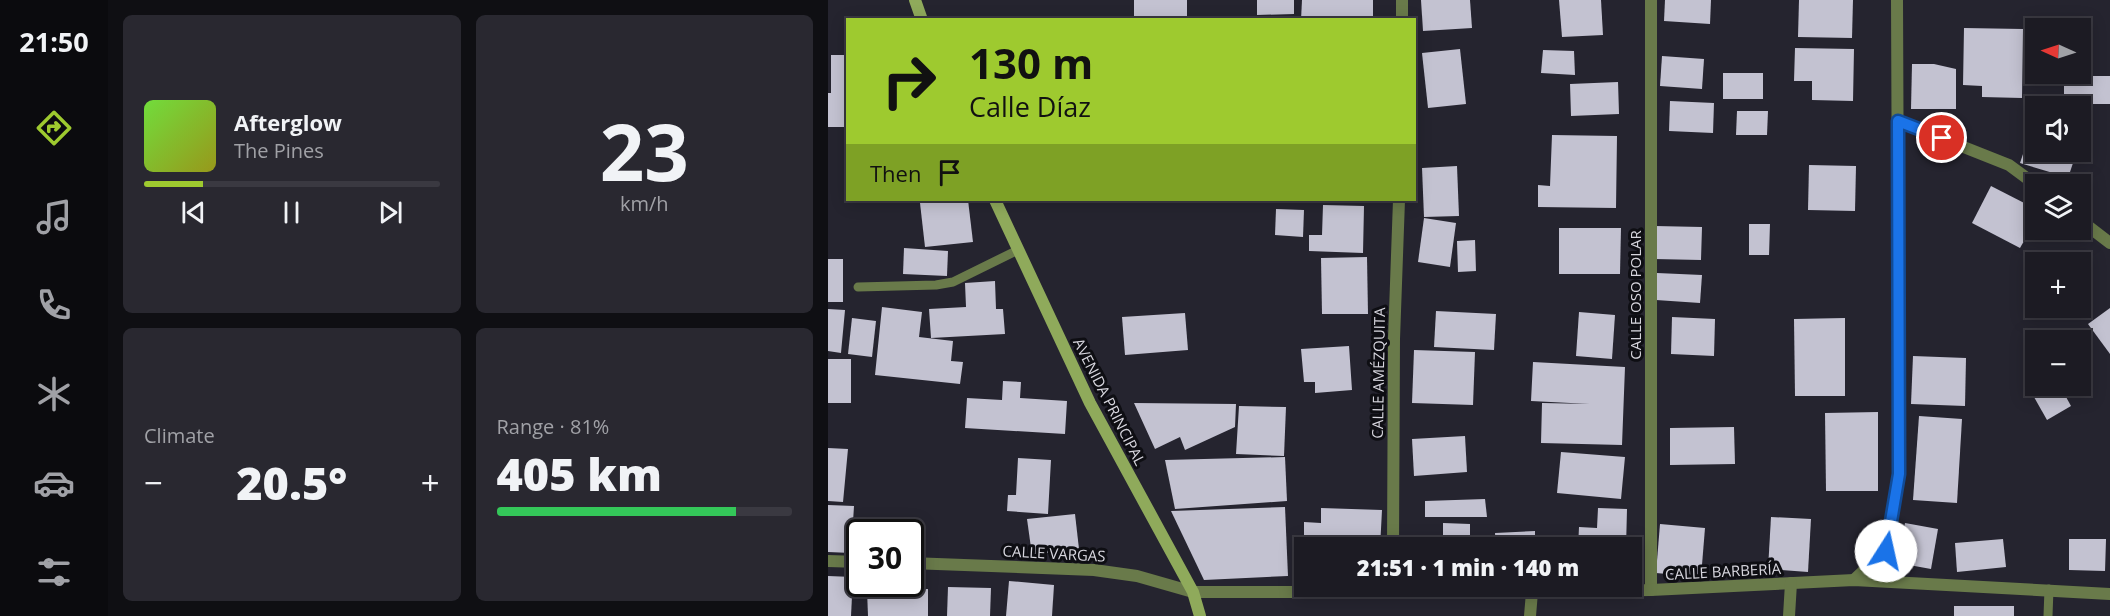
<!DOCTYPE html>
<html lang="en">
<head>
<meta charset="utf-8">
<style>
  body { margin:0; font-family:"Open Sans",sans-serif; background:#292830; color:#f1f3f6; height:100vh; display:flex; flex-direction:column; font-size:22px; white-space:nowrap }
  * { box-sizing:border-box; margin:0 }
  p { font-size:20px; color:#a0a1a6 }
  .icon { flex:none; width:33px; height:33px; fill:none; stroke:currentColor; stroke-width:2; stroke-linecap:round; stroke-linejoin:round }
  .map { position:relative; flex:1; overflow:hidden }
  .drawer { display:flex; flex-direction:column; gap:15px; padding:15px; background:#0f0f13; width:720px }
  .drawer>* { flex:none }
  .hud { position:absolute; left:18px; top:18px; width:570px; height:183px; border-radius:0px; box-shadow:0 3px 15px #0003,0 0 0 2px #3a3941; background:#9eca2f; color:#111; overflow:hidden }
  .needle { width:39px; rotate:273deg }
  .fabs { position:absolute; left:1197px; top:18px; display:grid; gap:12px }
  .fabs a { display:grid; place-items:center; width:66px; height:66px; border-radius:0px; background:#1c1b23; box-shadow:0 3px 15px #0003,0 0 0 2px #3a3941; font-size:30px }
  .speed { position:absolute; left:18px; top:519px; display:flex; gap:12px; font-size:30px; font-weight:700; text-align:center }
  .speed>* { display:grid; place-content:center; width:78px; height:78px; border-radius:50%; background:#1c1b23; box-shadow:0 3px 15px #0003,0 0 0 2px #3a3941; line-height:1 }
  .speed .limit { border:3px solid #111; border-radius:9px; background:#fff; color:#111 }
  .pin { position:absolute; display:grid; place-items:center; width:51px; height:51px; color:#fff; margin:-26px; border:3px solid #fff; border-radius:50%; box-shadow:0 2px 6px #0007 }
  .me { position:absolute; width:66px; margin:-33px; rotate:10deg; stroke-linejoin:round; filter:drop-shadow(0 0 4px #0008) }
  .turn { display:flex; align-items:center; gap:21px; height:126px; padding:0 24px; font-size:27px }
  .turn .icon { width:78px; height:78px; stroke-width:2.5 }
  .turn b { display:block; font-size:42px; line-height:51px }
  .then { display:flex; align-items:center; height:57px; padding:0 24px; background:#0003; gap:12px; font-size:22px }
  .big { font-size:45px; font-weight:800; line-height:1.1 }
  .drawer .widget { flex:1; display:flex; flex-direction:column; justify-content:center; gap:9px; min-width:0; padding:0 21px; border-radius:9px; background:#292830 }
  .drawer .dial { align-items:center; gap:0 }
  .dial b { font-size:78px; line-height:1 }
  .song { display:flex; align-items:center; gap:18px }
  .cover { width:72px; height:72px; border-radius:9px; background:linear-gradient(135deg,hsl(100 70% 55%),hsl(60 70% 35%)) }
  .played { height:6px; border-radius:3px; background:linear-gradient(90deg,#9eca2f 20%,#3a3941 20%) }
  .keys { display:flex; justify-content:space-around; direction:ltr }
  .heat { display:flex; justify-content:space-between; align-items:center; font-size:33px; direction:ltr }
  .charge { height:9px; border-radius:4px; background:linear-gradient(90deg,#34c759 81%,#3a3941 0) }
  .drawer .tiles { flex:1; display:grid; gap:15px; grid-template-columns:repeat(2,1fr) }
  .trip { position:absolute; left:466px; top:537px; width:348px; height:60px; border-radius:0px; background:#1c1b23; box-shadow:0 3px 15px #0003,0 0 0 2px #3a3941; font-weight:800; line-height:60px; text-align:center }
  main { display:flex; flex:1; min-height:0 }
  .tab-bar { display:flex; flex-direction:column; width:108px; justify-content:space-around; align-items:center; background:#0b0b0e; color:#a0a1a6 }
  .tab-bar .icon { width:42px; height:42px }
  .tab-bar .on { color:#9eca2f }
  .tab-bar b { font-size:27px; color:#f1f3f6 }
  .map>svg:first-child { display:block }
  .building { fill:#c3c2d1 }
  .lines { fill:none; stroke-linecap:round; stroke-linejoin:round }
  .lane { stroke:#697a4a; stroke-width:9 }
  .street { stroke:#697a4a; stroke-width:12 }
  .secondary { stroke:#8faa5b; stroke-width:12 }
  .route-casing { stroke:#114b97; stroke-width:15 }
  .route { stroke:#1a73e8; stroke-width:10 }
  .labels { text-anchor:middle; stroke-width:6; stroke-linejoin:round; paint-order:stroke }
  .street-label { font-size:15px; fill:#d7d6de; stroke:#0e0e13 }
</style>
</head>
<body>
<main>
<nav class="tab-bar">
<b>21:50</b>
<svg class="icon on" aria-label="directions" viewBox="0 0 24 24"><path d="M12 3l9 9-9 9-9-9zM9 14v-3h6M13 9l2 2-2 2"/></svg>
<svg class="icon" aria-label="music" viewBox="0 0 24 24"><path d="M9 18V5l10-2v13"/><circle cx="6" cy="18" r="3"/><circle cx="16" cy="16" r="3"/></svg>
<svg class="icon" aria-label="phone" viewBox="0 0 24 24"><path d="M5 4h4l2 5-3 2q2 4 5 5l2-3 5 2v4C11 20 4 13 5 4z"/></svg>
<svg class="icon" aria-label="climate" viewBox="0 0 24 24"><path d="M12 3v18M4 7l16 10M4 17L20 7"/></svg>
<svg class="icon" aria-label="car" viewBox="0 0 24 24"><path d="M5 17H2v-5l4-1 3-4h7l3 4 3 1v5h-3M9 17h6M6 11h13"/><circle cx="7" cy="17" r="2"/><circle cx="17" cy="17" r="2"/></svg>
<svg class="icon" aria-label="filters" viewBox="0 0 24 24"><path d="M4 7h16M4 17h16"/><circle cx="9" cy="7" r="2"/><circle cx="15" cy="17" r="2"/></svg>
</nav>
<section class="drawer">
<div class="tiles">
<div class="widget">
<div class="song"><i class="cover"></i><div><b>Afterglow</b><p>The Pines</p></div></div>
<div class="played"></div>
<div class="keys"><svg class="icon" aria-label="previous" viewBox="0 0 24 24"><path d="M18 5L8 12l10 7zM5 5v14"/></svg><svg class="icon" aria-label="pause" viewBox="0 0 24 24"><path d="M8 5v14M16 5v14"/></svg><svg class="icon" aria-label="next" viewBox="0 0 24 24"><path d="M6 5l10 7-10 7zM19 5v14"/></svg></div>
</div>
<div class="widget dial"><b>23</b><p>km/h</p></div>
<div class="widget"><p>Climate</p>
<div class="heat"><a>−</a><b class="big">20.5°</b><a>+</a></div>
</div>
<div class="widget"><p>Range · 81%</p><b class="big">405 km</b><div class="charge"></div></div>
</div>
</section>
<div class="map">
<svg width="1282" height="616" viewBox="0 0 1282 616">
  <rect width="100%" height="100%" fill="#25242f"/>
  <g class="building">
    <rect x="306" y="0" width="53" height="20"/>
    <path d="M429,0H466V14L429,15Z"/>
    <path d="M474,0H545V20H473Z"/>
    <path d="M593,0H642L644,28L595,31Z"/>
    <path d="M731,0H773L775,35L734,37Z"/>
    <path d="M837,0H883L882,24L836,21Z"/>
    <path d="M971,0H1025L1024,38L970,37Z"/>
    <path d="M1136,28L1195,29L1194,98L1154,97V86L1135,85Z"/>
    <path d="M967,48L1026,49L1025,101L984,100V81H966Z"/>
    <path d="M632,49L638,104L600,108L594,53Z"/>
    <path d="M715,50L746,51L747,75L713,73Z"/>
    <path d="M3,55H20V127H0V93H3Z"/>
    <path d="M834,56L876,59L874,89L832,86Z"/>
    <path d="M1084,64H1106L1128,69V109H1083Z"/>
    <rect x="895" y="73" width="40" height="26"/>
    <rect x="1236" y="76" width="46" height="28"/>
    <path d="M790,82L791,114L743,116L742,84Z"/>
    <path d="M842,101L886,103L885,133L841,131Z"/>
    <path d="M909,111H940L939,135H908Z"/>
    <path d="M724,135L789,136L788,208L710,207V185L722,186Z"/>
    <path d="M1198,145L1208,148V152H1219L1246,160L1238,184H1221L1225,173L1192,163Z"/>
    <path d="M981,165L1028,166L1027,211L980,210Z"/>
    <path d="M629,166L631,216L596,217L594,168Z"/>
    <path d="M1163,186L1208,209V220L1192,248L1144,223Z"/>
    <path d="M122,200H140L145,242L97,247L92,203Z"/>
    <path d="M495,205L536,206L535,253L481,251V235H494Z"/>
    <path d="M448,209L476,210L475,237L447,235Z"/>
    <path d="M596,218L628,223L622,267L590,262Z"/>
    <path d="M921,224H942L941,255H921Z"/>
    <path d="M827,226L874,227L873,260L826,259Z"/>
    <path d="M731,228H793L792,274H731Z"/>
    <path d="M647,240L648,271L630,272L629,241Z"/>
    <path d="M76,248L120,251L119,276L75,274Z"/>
    <path d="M539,257L540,314H494L493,258Z"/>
    <rect x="0" y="259" width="15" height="43"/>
    <path d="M829,273L874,275L872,303L828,300Z"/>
    <path d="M167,281L168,309H175L177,334L103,338L101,309L138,307L137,283Z"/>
    <path d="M54,307L94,312L91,337L125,341L123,361L135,362L132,384L47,375Z"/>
    <path d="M1282,308V354L1260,324Z"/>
    <path d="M0,309L17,310L13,353L0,351Z"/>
    <path d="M608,311L668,314L666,350L606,347Z"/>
    <path d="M751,312L787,315L784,359L748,356Z"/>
    <path d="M357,313L360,350L297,355L294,317Z"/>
    <path d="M844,317L887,319L886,356L843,354Z"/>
    <path d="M24,318L48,321L44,357L20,354Z"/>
    <path d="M1017,318V396H967L966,319Z"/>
    <path d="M521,346L524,390L487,393V382H476L473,349Z"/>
    <path d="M586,350L647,352L645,405L584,403Z"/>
    <path d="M1085,356L1138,358L1137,406L1083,404Z"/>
    <rect x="0" y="359" width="23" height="44"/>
    <path d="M705,362L797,367L794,445L713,443L714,403L762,404L703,401Z"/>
    <path d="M175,381L193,382L192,398L239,401L237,434L137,428L139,398L174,400Z"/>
    <path d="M1210,386H1232L1243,406L1219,420L1202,390Z"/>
    <path d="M306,403L408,404L407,427L357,450L352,437L327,449Z"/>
    <path d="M411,406L458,407L456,456L408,454Z"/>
    <path d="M1050,412V491H998L997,413Z"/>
    <path d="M1091,416L1134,419L1129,503L1085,500Z"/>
    <path d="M906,427L907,464L842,465V428Z"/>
    <path d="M637,436L639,472L586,476L584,439Z"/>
    <path d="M0,448L20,449L15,502L0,501Z"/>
    <path d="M733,452L797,457L793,499L729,493Z"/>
    <path d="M457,457L459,501L347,509L337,460Z"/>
    <path d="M190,458L223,460L220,514L179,511L180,495H188Z"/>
    <path d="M657,499L659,517H597V501Z"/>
    <path d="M0,505L26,506L23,553L0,552Z"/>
    <path d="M457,507L460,576L376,580L343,511Z"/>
    <path d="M493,508L554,510L552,548H476V522L493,523Z"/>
    <path d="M770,508L799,509L798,548H750L751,527L769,528Z"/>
    <path d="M247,514L251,549L204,555L199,519Z"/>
    <path d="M943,517L983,519L980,572L940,569Z"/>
    <path d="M615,523L642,524V548H615Z"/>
    <path d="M1077,523L1110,529L1103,569L1070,563Z"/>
    <path d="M832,524L877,528L873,577L828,573Z"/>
    <path d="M707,531V548H668L667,533Z"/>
    <path d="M1175,539L1178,567L1129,572L1127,543Z"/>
    <path d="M1241,539H1278L1277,571L1241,570Z"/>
    <path d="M0,576L25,577L23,616H0Z"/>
    <path d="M181,581L226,585L224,616H178Z"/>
    <path d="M120,587L163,588L162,616H119Z"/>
    <path d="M100,589V616H40L39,590Z"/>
    <rect x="1126" y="606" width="60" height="10"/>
  </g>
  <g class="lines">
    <g class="lane">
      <path d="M30,287L108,285L125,282L190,250"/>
      <path d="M1220,616L1221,589"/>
    </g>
    <g class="street">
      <path d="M574,0V20"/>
      <path d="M823,0V590"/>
      <path d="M1070,121L1181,165L1208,185"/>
      <path d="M1252,220L1282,243"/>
      <path d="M565,548L566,339L571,200"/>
      <path d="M0,561L32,562"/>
      <path d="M82,563L266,570L309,576L365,592H704L823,590L1026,580L1282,594"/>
      <path d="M1026,580L1057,551L1071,474L1069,0"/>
      <path d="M702,616L704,592"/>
      <path d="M961,616L963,583"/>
    </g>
    <g class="secondary">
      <path d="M87,0L94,20"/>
      <path d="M167,200L262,403L365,592L372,616"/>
    </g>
  </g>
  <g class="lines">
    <defs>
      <path id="route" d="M1058,551L1071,474L1070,121L1114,138"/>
    </defs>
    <use href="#route" class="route-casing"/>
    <use href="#route" class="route"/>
  </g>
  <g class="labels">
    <g class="street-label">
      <text transform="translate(808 295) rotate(-90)" y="5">CALLE OSO POLAR</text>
      <text transform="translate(551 373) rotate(-89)" y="5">CALLE AMÉZQUITA</text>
      <text transform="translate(281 402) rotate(63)" y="5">AVENIDA PRINCIPAL</text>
      <text transform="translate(226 554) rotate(3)" y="5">CALLE VARGAS</text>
      <text transform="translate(895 572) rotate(-3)" y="5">CALLE BARBERÍA</text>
    </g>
  </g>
</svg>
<div class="fabs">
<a><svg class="needle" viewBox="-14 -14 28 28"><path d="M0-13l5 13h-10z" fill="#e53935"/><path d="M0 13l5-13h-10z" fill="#a0a1a6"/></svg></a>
<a><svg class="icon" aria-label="sound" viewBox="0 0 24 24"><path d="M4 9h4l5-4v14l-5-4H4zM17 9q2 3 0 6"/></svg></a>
<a><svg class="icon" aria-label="layers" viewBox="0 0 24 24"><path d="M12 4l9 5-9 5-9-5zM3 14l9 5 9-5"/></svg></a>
<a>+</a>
<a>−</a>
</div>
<div class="speed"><div class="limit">30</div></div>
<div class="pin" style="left:1114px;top:138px;background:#d93025"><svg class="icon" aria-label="arrive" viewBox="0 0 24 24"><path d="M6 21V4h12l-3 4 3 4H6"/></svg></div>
<svg class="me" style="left:1058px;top:551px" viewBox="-20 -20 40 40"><circle r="19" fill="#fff"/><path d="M0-13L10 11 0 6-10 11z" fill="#1a73e8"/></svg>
<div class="trip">21:51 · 1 min · 140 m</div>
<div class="hud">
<div class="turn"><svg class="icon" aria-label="right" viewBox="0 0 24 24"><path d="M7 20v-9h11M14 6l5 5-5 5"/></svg><div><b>130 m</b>Calle Díaz</div></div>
<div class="then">Then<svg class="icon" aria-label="arrive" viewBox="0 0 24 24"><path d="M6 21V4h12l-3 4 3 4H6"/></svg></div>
</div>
</div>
</main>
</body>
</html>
